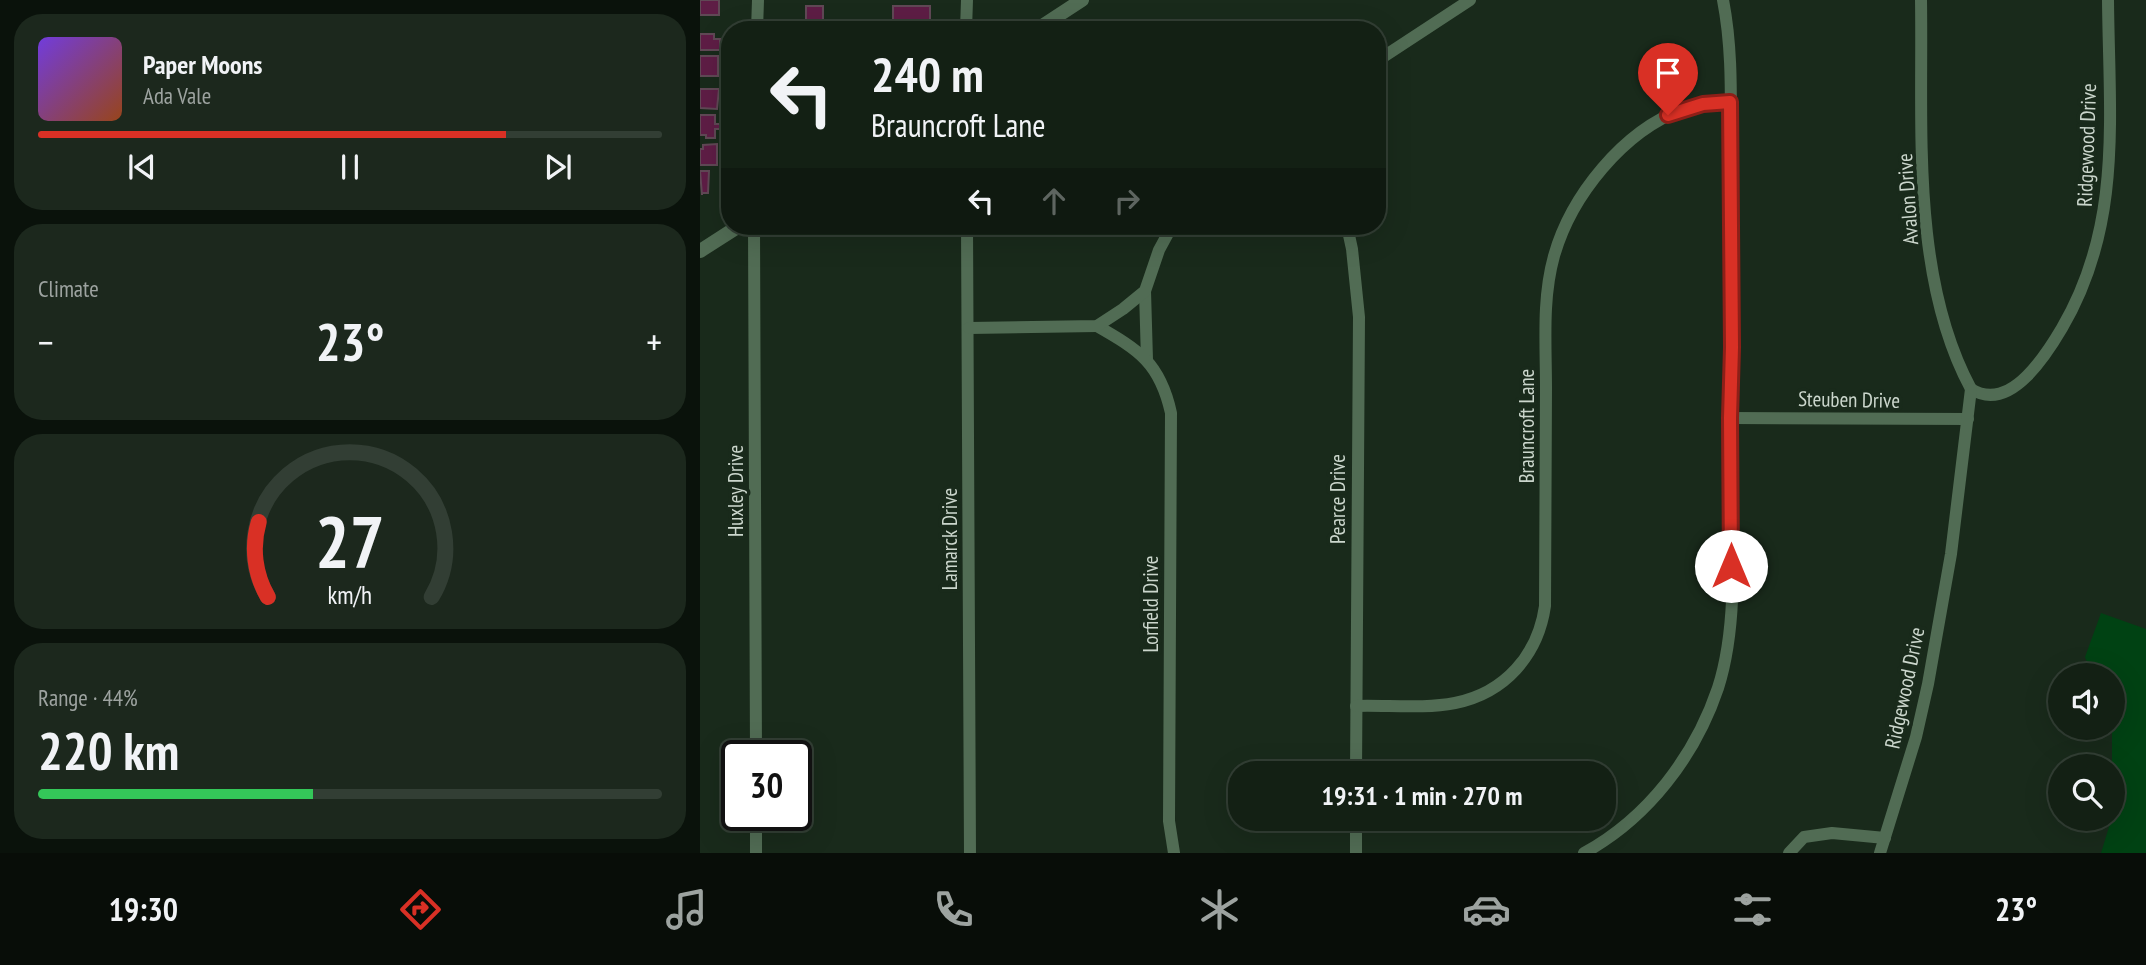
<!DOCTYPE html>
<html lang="en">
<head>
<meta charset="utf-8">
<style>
  body { margin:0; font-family:"PT Sans Narrow",sans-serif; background:#1c281d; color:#f1f3f6; height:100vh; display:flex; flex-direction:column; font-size:26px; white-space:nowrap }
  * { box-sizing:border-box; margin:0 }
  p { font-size:23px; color:#9da3a0 }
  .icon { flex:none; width:38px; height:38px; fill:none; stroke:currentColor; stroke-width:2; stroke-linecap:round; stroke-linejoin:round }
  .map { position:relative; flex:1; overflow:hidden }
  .panel { display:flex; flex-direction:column; gap:14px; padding:14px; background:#0a120b; width:700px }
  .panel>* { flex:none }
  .banner { position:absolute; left:21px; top:21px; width:665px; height:214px; border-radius:28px; box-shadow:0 7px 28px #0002,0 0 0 2px #323e34; background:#132014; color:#f1f3f6; overflow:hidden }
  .controls { position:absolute; left:1348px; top:663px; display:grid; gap:14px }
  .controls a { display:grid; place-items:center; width:77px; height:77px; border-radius:50%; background:#132014; box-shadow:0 7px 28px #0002,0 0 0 2px #323e34; font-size:35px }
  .speed { position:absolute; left:21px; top:740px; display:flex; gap:14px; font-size:35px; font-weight:700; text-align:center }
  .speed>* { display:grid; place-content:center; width:91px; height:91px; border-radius:50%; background:#132014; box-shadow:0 7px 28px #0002,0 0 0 2px #323e34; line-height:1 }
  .speed .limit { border:4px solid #111; border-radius:10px; background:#fff; color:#111 }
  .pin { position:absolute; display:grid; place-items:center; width:60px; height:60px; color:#fff; margin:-72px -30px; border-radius:50% 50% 50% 0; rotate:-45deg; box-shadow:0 0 7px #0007 }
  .pin .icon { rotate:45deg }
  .me { position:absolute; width:77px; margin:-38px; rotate:0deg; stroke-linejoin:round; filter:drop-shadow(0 0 5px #0008) }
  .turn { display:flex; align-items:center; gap:24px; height:147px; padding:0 35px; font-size:32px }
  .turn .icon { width:91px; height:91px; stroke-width:2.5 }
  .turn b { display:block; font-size:49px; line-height:60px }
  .lanes { display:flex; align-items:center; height:66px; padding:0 35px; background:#0003; justify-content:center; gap:35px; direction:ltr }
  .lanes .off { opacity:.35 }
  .big { font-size:52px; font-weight:700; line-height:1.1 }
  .panel .tile { flex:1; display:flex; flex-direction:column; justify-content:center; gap:10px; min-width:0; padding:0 24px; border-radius:28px; background:#1c281d }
  .panel .dial { align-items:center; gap:0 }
  .dial svg { height:182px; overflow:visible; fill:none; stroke:#323e34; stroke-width:7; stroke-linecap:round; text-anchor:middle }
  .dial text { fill:#f1f3f6; stroke:none }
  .song { display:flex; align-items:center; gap:21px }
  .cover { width:84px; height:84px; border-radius:10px; background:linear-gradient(135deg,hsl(260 70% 55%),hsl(20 70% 35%)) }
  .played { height:7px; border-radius:4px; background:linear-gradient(90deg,#d93025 75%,#323e34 75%) }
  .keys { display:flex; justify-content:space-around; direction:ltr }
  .heat { display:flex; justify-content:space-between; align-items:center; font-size:38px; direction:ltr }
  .charge { height:10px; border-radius:5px; background:linear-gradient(90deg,#34c759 44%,#323e34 0) }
  .trip { position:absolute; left:528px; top:761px; width:388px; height:70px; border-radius:28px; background:#132014; box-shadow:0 7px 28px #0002,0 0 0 2px #323e34; font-weight:700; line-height:70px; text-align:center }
  .tabs { display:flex; height:112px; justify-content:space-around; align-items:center; background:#080d08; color:#9da3a0 }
  .tabs .icon { width:49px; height:49px }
  .tabs .current { color:#d93025 }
  .tabs b { font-size:32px; color:#f1f3f6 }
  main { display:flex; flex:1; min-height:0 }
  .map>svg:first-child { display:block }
  .green { fill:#004213 }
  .building { fill:#5e1d45; stroke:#604855; stroke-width:2 }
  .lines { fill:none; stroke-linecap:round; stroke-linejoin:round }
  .minor { stroke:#516c54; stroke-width:12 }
  .tertiary { stroke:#516c54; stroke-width:14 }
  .route-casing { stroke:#8d1f18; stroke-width:18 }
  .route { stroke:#d93025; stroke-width:12 }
  .labels { text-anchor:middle; stroke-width:7; stroke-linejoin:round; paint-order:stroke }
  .street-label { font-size:21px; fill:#cbd6cc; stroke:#192a1b }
</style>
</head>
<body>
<main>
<section class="panel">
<div class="tile">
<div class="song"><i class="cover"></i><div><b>Paper Moons</b><p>Ada Vale</p></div></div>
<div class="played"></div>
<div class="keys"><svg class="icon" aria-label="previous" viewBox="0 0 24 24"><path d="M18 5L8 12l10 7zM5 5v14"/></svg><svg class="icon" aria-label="pause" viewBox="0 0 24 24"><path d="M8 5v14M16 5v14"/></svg><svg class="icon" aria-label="next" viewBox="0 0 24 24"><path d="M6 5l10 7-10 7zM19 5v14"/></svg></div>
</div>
<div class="tile"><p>Climate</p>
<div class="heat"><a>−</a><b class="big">23°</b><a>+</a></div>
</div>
<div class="tile dial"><svg viewBox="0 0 100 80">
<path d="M14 69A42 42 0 1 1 86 69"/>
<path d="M14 69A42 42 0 0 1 10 36" stroke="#d93025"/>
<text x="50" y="56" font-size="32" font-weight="700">27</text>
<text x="50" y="72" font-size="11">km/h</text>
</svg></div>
<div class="tile"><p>Range · 44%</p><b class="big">220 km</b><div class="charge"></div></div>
</section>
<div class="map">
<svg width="1446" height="853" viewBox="0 0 1446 853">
  <rect width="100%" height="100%" fill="#192a1b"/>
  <path class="green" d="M1401,613L1446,629V853H1401L1419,794L1412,786V676L1392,675L1385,657Z"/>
  <g class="building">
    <rect x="0" y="0" width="19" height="15"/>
    <path d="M106,6H123V30H99V21H106Z"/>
    <path d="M193,6H230V25L193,26Z"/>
    <path d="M0,34H14V39H20V50H0Z"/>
    <rect x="0" y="56" width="18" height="20"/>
    <path d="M0,89H19L17,109L0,108Z"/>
    <path d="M0,115H15V124H20V129H15V138H6V135H0Z"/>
    <path d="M17,144V165H0V149H3V145Z"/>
    <path d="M0,171H9L8,193H2V195Z"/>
  </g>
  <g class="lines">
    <g class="minor">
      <path d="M1221,0C1223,124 1210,276 1271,389"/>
      <path d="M57,30L58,0"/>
      <path d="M266,30L267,0"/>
      <path d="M677,61L770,0"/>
      <path d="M54,226L56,756"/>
      <path d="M267,226L270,853"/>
      <path d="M647,226L652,249L659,317L656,774"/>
      <path d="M445,291L447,360"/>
      <path d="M397,326C439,350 460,363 471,413L469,821L474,853"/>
      <path d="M269,328L397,326L423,309L445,291L459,250L472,226"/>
      <path d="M1271,389C1292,402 1311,392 1327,376C1341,362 1352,345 1362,328C1423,224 1409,116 1408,0"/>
      <path d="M1030,418L1268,419"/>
      <path d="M656,706C688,705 724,709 755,703C805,693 838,655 845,606C845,533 846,460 846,388C846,344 842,299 854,256C871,196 923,131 983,109C998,103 1014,103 1030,102"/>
      <path d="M56,816V853"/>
      <path d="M656,853V819"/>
      <path d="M884,853C948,818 995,756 1018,688C1044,607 1027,503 1030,418C1034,335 1032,252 1031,169C1030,113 1034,56 1023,0"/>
      <path d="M1089,853L1104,837L1132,833L1185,838"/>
      <path d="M1180,853L1216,737L1228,684L1251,554L1271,389"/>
    </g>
    <g class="tertiary">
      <path d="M336,30L382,0"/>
      <path d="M0,251L39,226"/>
    </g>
  </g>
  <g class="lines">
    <defs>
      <path id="route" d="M968,115L1003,104L1030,102L1032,347L1030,418L1031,566"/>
    </defs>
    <use href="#route" class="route-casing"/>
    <use href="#route" class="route"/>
  </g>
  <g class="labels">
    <g class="street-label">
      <text transform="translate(1387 145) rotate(-88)" y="7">Ridgewood Drive</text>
      <text transform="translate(1208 199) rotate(-94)" y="7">Avalon Drive</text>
      <text transform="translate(1149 400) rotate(1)" y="7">Steuben Drive</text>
      <text transform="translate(827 426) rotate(-90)" y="7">Brauncroft Lane</text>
      <text transform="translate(36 491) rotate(-90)" y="7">Huxley Drive</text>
      <text transform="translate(638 499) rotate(-90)" y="7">Pearce Drive</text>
      <text transform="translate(250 539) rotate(-90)" y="7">Lamarck Drive</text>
      <text transform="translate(451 604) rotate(-90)" y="7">Lorfield Drive</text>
      <text transform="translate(1205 688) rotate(-78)" y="7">Ridgewood Drive</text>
    </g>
  </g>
</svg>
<div class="controls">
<a><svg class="icon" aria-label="sound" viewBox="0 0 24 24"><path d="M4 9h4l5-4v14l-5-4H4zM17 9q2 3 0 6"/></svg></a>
<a><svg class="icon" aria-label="search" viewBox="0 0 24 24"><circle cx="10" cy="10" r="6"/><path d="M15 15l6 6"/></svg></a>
</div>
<div class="speed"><div class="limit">30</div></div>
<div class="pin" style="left:968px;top:115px;background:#d93025"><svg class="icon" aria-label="arrive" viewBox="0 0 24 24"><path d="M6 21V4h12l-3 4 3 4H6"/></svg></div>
<svg class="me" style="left:1031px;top:566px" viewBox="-20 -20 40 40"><circle r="19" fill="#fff"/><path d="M0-13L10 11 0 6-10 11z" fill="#d93025"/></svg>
<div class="trip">19:31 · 1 min · 270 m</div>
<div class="banner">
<div class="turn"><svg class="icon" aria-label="left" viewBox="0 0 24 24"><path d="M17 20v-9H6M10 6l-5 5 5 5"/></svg><div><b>240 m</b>Brauncroft Lane</div></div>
<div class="lanes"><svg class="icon" aria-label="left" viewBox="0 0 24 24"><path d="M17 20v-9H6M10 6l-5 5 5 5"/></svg><svg class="icon off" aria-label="ahead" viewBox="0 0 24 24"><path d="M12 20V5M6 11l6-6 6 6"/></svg><svg class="icon off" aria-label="right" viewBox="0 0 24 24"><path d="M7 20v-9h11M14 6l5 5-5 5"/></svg></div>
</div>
</div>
</main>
<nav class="tabs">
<b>19:30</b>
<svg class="icon current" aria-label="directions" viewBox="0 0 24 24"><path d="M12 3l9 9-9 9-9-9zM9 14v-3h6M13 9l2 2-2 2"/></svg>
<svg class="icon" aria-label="music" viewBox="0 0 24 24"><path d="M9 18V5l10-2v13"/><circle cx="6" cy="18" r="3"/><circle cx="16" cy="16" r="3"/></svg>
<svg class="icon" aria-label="phone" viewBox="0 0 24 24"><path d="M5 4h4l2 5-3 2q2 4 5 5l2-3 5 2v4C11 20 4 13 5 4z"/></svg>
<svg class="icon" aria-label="climate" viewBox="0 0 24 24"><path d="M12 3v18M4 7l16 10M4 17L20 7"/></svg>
<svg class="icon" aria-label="car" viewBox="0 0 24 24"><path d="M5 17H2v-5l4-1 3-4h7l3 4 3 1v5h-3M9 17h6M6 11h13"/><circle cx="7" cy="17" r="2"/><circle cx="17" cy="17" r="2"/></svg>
<svg class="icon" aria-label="filters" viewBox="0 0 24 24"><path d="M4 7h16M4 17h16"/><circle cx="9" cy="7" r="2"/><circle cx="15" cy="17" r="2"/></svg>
<b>23°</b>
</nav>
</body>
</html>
